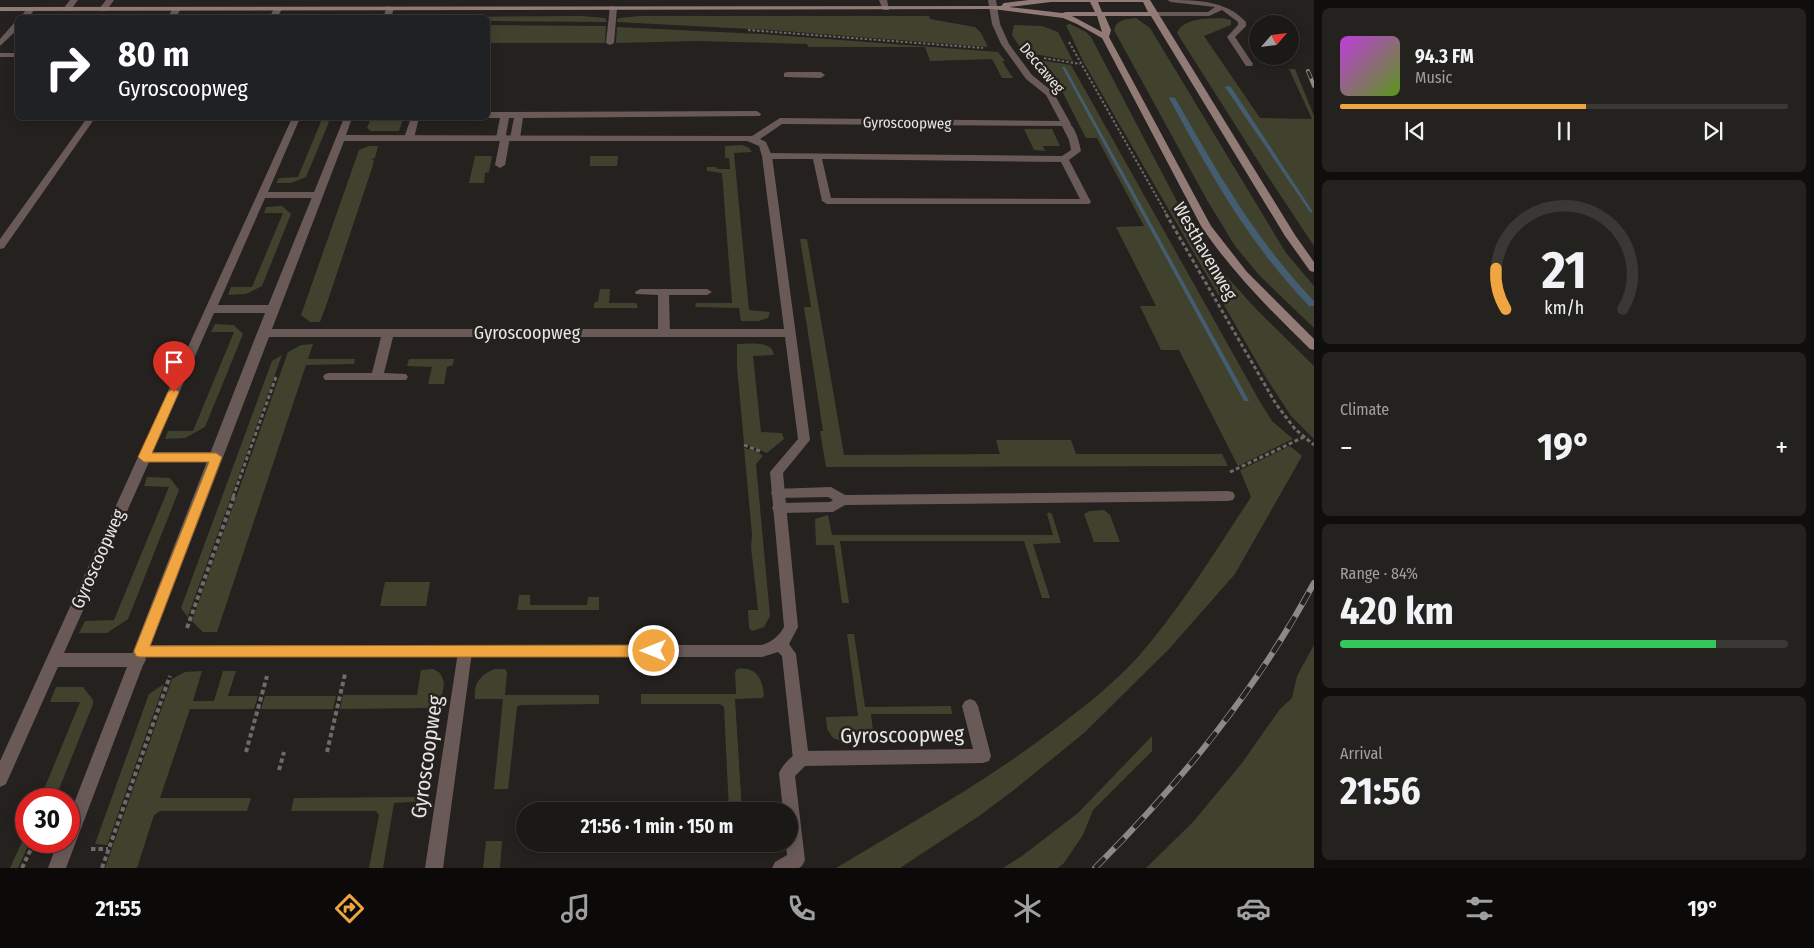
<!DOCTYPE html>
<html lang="en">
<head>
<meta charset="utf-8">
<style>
  body { margin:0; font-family:"Fira Sans Condensed",sans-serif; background:#24221f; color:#f1f3f6; height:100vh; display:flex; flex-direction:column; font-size:19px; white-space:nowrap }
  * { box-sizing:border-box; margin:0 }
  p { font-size:16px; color:#a0a0a1 }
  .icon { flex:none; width:28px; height:28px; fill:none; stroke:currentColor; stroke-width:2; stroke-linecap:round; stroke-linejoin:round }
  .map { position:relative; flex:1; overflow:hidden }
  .sheet { display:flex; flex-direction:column; gap:8px; padding:8px; background:#0f0e0c; width:500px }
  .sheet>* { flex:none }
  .top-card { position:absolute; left:15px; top:15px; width:475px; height:105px; border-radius:8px; box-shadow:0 2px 12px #0003,0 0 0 1px #393835; background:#202124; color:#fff; overflow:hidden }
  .needle { width:32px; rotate:62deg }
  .tools { position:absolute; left:1249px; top:15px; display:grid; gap:10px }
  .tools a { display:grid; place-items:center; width:50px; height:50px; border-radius:50%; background:#1b1916; box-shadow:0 2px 12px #0003,0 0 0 1px #393835; font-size:25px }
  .speed { position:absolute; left:15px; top:788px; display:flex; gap:10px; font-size:25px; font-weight:700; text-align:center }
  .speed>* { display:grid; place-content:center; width:65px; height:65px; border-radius:50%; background:#1b1916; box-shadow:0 2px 12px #0003,0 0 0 1px #393835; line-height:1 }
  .speed .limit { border:8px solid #d22; background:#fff; color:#111 }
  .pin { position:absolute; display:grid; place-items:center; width:42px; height:42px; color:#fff; margin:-51px -21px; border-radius:50% 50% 50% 0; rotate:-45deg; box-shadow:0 0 5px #0007 }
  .pin .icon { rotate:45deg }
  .me { position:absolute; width:55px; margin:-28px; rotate:270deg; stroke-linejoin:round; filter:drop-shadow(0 0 4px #0008) }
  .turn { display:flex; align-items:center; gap:18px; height:105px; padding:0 20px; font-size:22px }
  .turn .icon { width:65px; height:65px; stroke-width:2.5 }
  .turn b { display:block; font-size:35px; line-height:42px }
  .big { font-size:38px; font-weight:700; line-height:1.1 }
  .sheet .widget { flex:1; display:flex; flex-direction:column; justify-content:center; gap:8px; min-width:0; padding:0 18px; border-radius:8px; background:#24221f }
  .sheet .dial { align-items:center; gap:0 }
  .dial svg { height:130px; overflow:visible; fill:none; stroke:#393835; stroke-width:7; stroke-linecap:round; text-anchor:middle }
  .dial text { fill:#f1f3f6; stroke:none }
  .song { display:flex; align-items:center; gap:15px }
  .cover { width:60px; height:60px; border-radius:8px; background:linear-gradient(135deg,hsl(290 70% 55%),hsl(90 70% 35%)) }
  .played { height:5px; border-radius:2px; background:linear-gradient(90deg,#f1a540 55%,#393835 55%) }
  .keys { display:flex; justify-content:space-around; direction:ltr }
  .heat { display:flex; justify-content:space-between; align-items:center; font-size:28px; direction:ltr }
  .charge { height:8px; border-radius:4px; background:linear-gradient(90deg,#34c759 84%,#393835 0) }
  .trip { position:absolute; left:516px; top:802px; width:282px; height:50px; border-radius:25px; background:#1b1916; box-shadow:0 2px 12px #0003,0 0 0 1px #393835; font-weight:700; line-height:50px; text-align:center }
  .dock { display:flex; height:80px; justify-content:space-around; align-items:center; background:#0b0a09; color:#a0a0a1 }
  .dock .icon { width:35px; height:35px }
  .dock .on { color:#f1a540 }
  .dock b { font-size:22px; color:#f1f3f6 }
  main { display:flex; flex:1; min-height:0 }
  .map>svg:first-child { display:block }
  .green { fill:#41422e; fill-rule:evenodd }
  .water { fill:#445d71 }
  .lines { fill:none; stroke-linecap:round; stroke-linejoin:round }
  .stream { fill:#445d71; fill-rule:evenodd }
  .path-far2 { stroke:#6d6a68; stroke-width:2; stroke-dasharray:2.5 2; stroke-linecap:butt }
  .path-far1 { stroke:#6d6a68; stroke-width:3; stroke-dasharray:4 2.5; stroke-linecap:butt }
  .path { stroke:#6d6a68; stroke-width:4; stroke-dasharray:4.5 3; stroke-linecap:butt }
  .lane { fill:#695a58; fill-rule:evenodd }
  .street { fill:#695a58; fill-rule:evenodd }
  .secondary { fill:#927a77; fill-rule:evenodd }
  .rail-far1-casing { stroke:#8c8a87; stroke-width:4 }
  .rail-casing { stroke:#8c8a87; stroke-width:6 }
  .rail-far1 { stroke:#24211e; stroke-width:2.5; stroke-dasharray:8; stroke-linecap:butt }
  .rail { stroke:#24211e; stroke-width:4.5; stroke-dasharray:14; stroke-linecap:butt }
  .route { fill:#f1a540; stroke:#9d6b2a }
  .labels { text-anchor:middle; stroke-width:5; stroke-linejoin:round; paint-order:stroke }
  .far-street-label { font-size:15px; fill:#e8e6e4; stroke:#24211e }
  .street-label { font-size:18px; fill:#e8e6e4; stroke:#24211e }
  .near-street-label { font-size:21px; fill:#e8e6e4; stroke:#24211e }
</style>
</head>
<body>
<main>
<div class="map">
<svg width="1314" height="868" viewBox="0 0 1314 868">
  <rect width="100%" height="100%" fill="#24211e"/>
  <g class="green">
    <path d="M581,16L605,18L607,22L488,21V18L437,17Z"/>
    <path d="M640,16H929L930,19L975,27L981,33L988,47L771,30L617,22V19L620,18Z"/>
    <path d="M1136,18L1150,28L1286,253L1314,286V328L1260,276L1235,246L1207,200L1114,30C1116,20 1126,19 1136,18Z"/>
    <path d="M1222,18L1231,20V25L1204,36L1260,118L1312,119L1289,69H1295L1314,116V246L1265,172L1177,33C1184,17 1208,19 1222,18Z"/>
    <path d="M1070,24L1086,32L1091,37L1184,215L1210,258L1256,309L1314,366V439L1291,416L1265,376L1084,63L1066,25Z"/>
    <path d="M488,25L606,26L605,43H488Z"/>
    <path d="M1014,25L1042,26L1058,32L1073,61L1023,52L1012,35Z"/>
    <path d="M617,27L761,34L998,52L1005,61H1002L1013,78H1002L992,59L930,61L925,47H808L807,44L697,41L616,43Z"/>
    <path d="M1026,58L1071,65L1259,400L1272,421L1293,439L1238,466L1179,350H1161L1140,306H1156L1116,227L1144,226L1097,138H1086L1063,93L1037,72ZM1063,67L1065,68L1248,401H1244Z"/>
    <path d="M305,118H324L329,122L306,177L291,183H276L279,178L298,177L322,119Z"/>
    <path d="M371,118H386V119H403L399,131H371L367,128Z"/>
    <path d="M1024,129H1052L1060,146H1043L1045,151L1034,150Z"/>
    <path d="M742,145L749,148L752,152L734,153L749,310L770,312L768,318L759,321H741L739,308L695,307L696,303H732L722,173L707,171V167H716L717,169H730L729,158H725V146Z"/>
    <path d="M369,146H378L375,158L371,159L374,160L373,165L327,303L320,322H310L301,315L359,150Z"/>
    <path d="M475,156H492L489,172L485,173L484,183H469Z"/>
    <path d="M590,156H618L617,166H590Z"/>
    <path d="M266,207L282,206L291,214L262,286L246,294L228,295L231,287H252L283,213H264Z"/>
    <path d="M800,239H807L844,455L1000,454L996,440H1071L1076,454H1222L1228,466L826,467L820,431H823L804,307H811Z"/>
    <path d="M600,289H610L609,303H636L638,308H594V303L598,301Z"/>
    <path d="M215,324L234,325L243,334L205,427L185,438L165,439L168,431H193L234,332H211Z"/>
    <path d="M313,344L308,359H355L354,364L306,365L217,632H203L192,621L288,352L301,345Z"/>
    <path d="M737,344C749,344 772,340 774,355L753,356L761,432L782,433L784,439L767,453L744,443L737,367Z"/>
    <path d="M282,355L188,616V617L181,608L272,361Z"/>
    <path d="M409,359H454L453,365L447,367L444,384H428L432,367L407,366Z"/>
    <path d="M1290,446L1302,456L1235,574L1169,649L1084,733L1014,790L979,816L900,868H836C911,823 987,781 1056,728C1084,707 1113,684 1137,658C1180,609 1215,552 1251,497L1240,470Z"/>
    <path d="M744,448L756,451L763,456L756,464L770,616L764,627L752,631L749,628L748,610H758L751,547L752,534Z"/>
    <path d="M147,477L170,478L179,490L128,619L107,633H79L85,621L114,620L169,487L144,486Z"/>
    <path d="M1104,510L1110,515L1120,542H1094L1084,514L1090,511Z"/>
    <path d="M1049,512L1052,514L1061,543L1033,544L1050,598H1042L1024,541H840L849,603H842L834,545H816L815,519L828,515L832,535H1053L1047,514Z"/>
    <path d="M385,582H430L426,606H380Z"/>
    <path d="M519,595H530V605H587L588,597H599V610H517Z"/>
    <path d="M847,634H854L865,707L951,706L952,714H871L874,739L872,741H841L833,738L827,729L826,717L858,716Z"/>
    <path d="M1314,645V868H1146L1193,822L1242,763L1280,709L1292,698L1297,676Z"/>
    <path d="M433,669L440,673L444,682L437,732L432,736L427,734L430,708L340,709L343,695H417L421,670Z"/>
    <path d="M495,669H505L507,672L505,695H599V704L520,705L517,707L508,789H494L503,699H475C473,683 481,674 495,669Z"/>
    <path d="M737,669C756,666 763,679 764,696L762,698L735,699L742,811H729L724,707L720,704H641V694H736L735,672Z"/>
    <path d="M202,671L193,701H214L223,671H236L228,696H258L254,709H190L160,798H251L247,811H160L154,815L137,868H105L172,679L185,672Z"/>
    <path d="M164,684L107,845L95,844L149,694Z"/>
    <path d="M56,687H83L93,700V704L55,799H40L80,702H50Z"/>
    <path d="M265,696H336L333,709H261Z"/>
    <path d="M1152,736V751L1093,810L1083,835L1064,863L1058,868H1003L1022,856L1078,813Z"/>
    <path d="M423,768H428L431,773L426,801L394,803L383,868H369L379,815L376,811H291L294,798L416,797L421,770Z"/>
    <path d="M26,833V841H38L36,846H28L18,868H10Z"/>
    <path d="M486,841H502L500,868H483Z"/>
  </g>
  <g class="water">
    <path d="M1062,67H1065L1249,401H1244Z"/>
    <path d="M1228,86L1231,87L1313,212H1310L1225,87Z"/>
  </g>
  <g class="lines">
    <path class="stream" d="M1170,97L1175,98C1218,173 1254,238 1314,301V306H1309C1248,242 1211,175 1169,98Z"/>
    <g class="path-far2">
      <path d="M748,30L983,48"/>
      <path d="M1069,42L1167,215"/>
      <path d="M1044,58L1080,64"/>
    </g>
    <g class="path-far1">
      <path d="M1166,214L1276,404L1295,429L1314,445"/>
      <path d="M744,445L762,452"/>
      <path d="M1230,472L1304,437"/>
      <path d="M233,497L276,377"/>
    </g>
    <g class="path">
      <path d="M187,628L234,496"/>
      <path d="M246,752L267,676"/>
      <path d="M327,752L345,674"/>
      <path d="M279,770L284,752"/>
      <path d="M91,849H108"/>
      <path d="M22,868L31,849H35"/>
      <path d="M102,868L170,676"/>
    </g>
    <g class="lane">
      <path d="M70,0H78L70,11H64L63,9Z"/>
      <path d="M106,0H114L106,11H100L99,9Z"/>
      <path d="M879,0H887L889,10H883Z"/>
      <path d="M1167,0C1196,0 1226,0 1246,22V26L1235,37L1253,64L1252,66H1246L1227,37L1238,25V22L1222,10L1209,16H1150L1149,14L1153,12H1208L1215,7L1171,2Z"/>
      <path d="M610,6L617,8L614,43L610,45L606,43Z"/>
      <path d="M28,7L35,9L28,18H20Z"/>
      <path d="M174,7L181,9L175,18H167Z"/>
      <path d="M275,7L282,9L277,18H269Z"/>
      <path d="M15,22H18V29L0,46V39Z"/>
      <rect x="0" y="53" width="18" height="4"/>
      <path d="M787,72H821L825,75L821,78L784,77V73Z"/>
      <path d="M757,111L761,114L760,116L523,118L520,138L515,141L510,138L514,118H509L506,135L510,138L505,165L500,168L495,165L500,140L496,138L500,118H487L488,112Z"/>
      <path d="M87,118H95L4,248L0,249V239Z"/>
      <path d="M292,118H300L268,192H318L323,195L318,198H265L218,305H272L278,309L272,313H214L153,452H216L221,454L222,457L221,460L216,462H149L64,653H138L143,655L146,660L143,665L138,667H58L6,784L0,787V761Z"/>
      <path d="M411,118H419L414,138L409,141L404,138Z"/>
      <path d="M1066,121C1075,125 1079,141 1081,151L1069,160L1091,202L1089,204H827L822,201L813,159H767L762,156L767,153L1062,156L1071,150L1069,140L1061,124ZM822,159L1061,162L1080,199L831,198Z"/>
      <path d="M640,289H707L712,292L707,295H669L670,333L664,337L658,333V295L636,294L635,292Z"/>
      <path d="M388,329L394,333L384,373L406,374L408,377L406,380H325L323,377L325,374L329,373H372L382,333Z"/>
      <path d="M831,487L845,495L1228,491L1233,492L1235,496L1233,500L1228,501L845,505L833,512L779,513L774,512L772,508L774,504L779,503L830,502L833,500L828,497L778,498L773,497L771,493L773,489Z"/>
      <path d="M465,646L470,647L472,652L443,868H425L458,652L460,647Z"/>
      <path d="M970,699L975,701L978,706L991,756L989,761L983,763L805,766L795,776L805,860L802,866L799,868H772L775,862L787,855L786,844H790V811H783L779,773C783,764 792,755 801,751L973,749L962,706L965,701Z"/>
    </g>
    <g class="street">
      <path d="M988,0H996L1000,24L1009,44L1032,75L1053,92L1071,124L1069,126L782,124L760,139L766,142L772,156L810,440L783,473L798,627L789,644L796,654L809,759L807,764L801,767L795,764L793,759L782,656L778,652L762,657H146L66,868H48L58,841H69V816L257,333L344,118H352L346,135L752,136L780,118L1060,121L1046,95L1026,79L1001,44L992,24ZM344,141H747L759,146L762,156L784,329H272ZM269,337H785L798,439L770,472L784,627C779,636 772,642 762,645H151Z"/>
      <path d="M387,6L394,8L391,18H383Z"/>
    </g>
    <path class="secondary" d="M1029,0H1150L1295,235L1314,262V272L1310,271L1285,236L1151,16H1105L1111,30L1109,37L1211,226L1247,272L1314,339V350L1310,349C1270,310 1232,272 1201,226L1102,38L1077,24L1063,18L993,9L0,11V7L1001,6L1004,3ZM1051,2H1090L1095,12H1066L1062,13L1009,7ZM1098,2H1143L1148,12H1102ZM1072,16H1097L1102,32Z"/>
    <defs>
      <path id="rail-far1" d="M1308,71L1314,86"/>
      <path id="rail" d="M1095,868C1182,781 1255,692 1314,583"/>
    </defs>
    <use href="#rail-far1" class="rail-far1-casing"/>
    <use href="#rail" class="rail-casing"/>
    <use href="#rail-far1" class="rail-far1"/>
    <use href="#rail" class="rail"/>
  </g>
  <path class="route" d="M174,388L179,392L152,453H216L222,457L150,646L654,645L659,647L661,651L659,655L654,657H140L136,656L134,651L209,462H144L138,457L168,392Z"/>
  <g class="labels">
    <g class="far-street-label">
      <text transform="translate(1042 68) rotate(50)" y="5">Deccaweg</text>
      <text transform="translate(907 123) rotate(1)" y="5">Gyroscoopweg</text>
    </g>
    <g class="street-label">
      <text transform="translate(1205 251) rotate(60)" y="6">Westhavenweg</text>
      <text x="527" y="339">Gyroscoopweg</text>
      <text transform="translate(98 559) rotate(-66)" y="6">Gyroscoopweg</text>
    </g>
    <g class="near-street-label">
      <text transform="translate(902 735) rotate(-1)" y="7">Gyroscoopweg</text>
      <text transform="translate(427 757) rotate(-82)" y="7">Gyroscoopweg</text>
    </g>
  </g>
</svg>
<div class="tools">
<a><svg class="needle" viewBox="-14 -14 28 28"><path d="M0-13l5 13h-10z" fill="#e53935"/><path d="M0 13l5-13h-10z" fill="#a0a0a1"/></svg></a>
</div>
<div class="speed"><div class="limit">30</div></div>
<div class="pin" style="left:174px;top:392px;background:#d93025"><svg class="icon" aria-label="arrive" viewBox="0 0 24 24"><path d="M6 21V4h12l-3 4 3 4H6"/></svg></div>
<svg class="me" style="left:654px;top:651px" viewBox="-20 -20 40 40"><circle r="17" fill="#f1a540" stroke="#fff" stroke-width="3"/><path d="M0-11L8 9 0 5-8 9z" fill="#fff"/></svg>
<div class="trip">21:56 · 1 min · 150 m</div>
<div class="top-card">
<div class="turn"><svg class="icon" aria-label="right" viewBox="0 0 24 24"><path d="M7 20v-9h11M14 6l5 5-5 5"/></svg><div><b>80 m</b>Gyroscoopweg</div></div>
</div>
</div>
<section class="sheet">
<div class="widget">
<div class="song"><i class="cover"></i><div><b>94.3 FM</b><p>Music</p></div></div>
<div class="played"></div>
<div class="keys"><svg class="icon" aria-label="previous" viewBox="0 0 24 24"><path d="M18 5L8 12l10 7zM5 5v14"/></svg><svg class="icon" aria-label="pause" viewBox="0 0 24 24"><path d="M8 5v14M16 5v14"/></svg><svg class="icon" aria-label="next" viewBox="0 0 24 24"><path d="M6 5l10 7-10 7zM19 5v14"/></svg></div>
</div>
<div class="widget dial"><svg viewBox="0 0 100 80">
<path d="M14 69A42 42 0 1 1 86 69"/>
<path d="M14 69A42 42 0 0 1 8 44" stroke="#f1a540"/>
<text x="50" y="56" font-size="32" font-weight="700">21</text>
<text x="50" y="72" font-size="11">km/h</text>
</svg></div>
<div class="widget"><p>Climate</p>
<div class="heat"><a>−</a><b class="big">19°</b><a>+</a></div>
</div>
<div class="widget"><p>Range · 84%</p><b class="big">420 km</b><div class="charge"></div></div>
<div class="widget"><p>Arrival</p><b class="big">21:56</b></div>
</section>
</main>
<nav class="dock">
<b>21:55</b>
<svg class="icon on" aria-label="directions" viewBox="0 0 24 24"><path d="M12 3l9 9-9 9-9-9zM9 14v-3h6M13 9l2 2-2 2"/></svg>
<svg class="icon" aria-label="music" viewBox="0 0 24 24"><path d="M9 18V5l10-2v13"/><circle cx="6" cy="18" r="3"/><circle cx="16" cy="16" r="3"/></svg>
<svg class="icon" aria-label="phone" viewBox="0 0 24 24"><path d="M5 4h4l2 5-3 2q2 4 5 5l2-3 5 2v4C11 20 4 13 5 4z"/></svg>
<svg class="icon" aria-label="climate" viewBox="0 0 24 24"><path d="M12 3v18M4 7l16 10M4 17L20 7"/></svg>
<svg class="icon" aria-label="car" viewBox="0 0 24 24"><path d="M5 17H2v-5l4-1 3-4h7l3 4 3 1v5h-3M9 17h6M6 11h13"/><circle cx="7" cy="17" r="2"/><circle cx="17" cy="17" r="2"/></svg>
<svg class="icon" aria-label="filters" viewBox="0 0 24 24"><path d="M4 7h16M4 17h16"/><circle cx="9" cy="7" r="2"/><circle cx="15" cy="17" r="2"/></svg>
<b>19°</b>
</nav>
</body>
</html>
